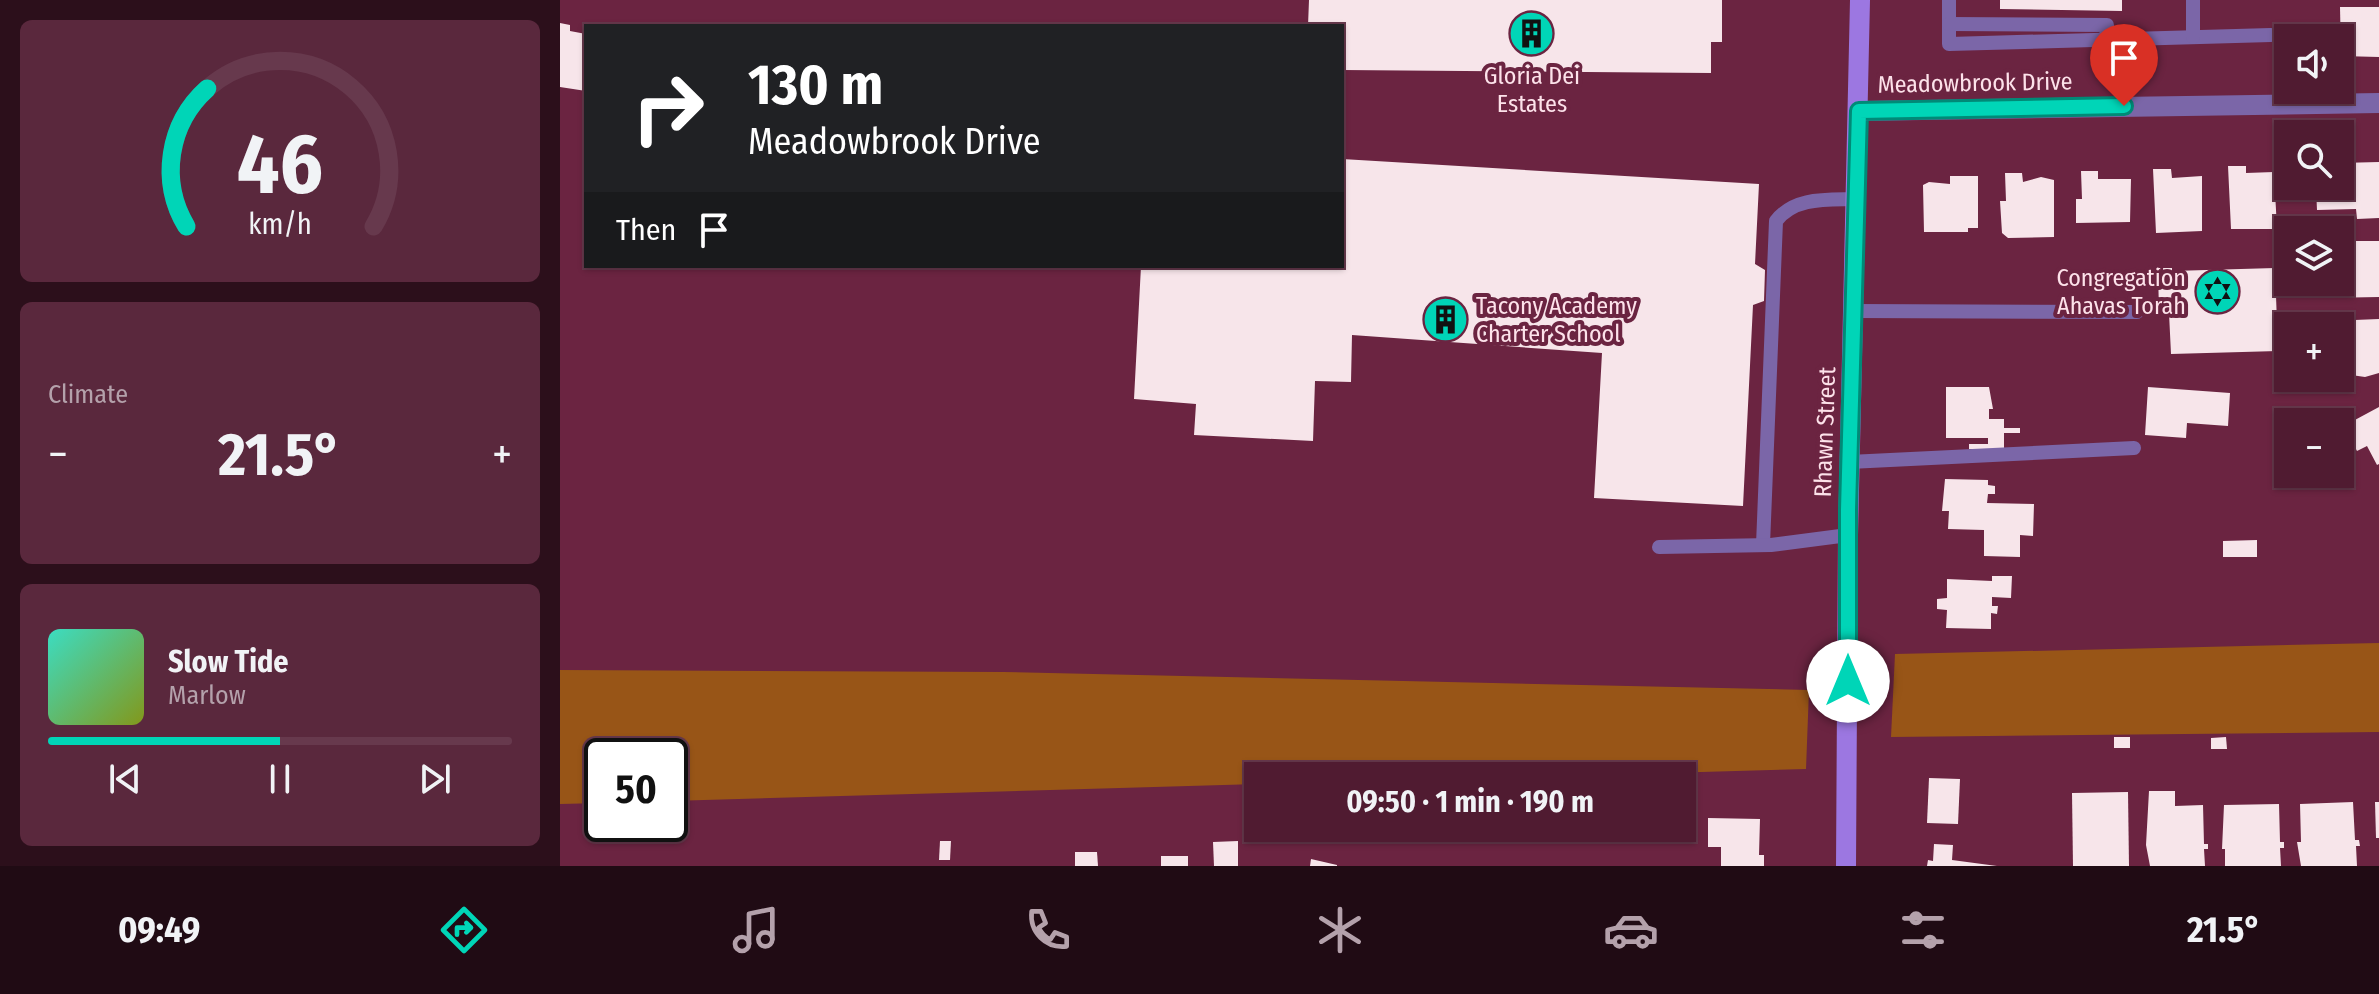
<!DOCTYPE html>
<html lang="en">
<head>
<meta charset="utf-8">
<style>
  body { margin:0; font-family:"Fira Sans Condensed",sans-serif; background:#5a283d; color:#f1f3f6; height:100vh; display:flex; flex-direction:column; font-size:30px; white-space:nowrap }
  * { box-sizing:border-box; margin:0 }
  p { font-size:26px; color:#b4a1ab }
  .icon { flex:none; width:44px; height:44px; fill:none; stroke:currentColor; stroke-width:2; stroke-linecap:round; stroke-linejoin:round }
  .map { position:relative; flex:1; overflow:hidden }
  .drawer { display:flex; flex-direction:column; gap:20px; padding:20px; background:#2c0f1b; width:560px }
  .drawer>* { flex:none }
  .banner { position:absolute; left:24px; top:24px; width:760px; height:244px; border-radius:0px; box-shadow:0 2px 6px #0004,0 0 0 2px #67394d; background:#202124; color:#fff; overflow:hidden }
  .controls { position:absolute; left:1714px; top:24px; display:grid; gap:16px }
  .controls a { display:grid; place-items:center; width:80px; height:80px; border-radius:0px; background:#501b31; box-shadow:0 2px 6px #0004,0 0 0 2px #67394d; font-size:40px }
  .speed { position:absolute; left:24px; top:738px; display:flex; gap:16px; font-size:40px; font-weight:700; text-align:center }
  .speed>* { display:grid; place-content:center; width:104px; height:104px; border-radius:50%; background:#501b31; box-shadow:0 2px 6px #0004,0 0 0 2px #67394d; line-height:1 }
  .speed .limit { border:4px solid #111; border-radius:12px; background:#fff; color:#111 }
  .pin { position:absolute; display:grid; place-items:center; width:68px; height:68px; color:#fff; margin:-82px -34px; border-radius:50% 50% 50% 0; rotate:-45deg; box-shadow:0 0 8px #0007 }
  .pin .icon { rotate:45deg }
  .me { position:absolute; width:88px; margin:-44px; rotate:0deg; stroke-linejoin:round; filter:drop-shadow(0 0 6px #0008) }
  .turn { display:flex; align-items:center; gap:28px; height:168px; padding:0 32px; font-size:36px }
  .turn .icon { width:104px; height:104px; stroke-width:2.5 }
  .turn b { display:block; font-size:56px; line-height:68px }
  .then { display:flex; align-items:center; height:76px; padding:0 32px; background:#0003; gap:16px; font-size:30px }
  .big { font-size:60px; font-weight:700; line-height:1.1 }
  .drawer .widget { flex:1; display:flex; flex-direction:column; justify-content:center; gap:12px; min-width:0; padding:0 28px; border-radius:12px; background:#5a283d }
  .drawer .dial { align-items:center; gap:0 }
  .dial svg { height:208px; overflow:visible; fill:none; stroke:#67394d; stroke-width:7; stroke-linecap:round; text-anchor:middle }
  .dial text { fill:#f1f3f6; stroke:none }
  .song { display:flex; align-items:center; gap:24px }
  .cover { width:96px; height:96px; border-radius:12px; background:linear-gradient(135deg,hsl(170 70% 55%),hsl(70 70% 35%)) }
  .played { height:8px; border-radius:4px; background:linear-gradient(90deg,#00d5b7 50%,#67394d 50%) }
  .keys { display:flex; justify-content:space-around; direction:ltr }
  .heat { display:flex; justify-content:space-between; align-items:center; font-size:44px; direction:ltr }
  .trip { position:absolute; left:684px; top:762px; width:452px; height:80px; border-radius:0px; background:#501b31; box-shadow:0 2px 6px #0004,0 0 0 2px #67394d; font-weight:700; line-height:80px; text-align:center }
  .tab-bar { display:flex; height:128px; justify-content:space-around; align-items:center; background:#200b14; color:#b4a1ab }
  .tab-bar .icon { width:56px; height:56px }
  .tab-bar .selected { color:#00d5b7 }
  .tab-bar b { font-size:36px; color:#f1f3f6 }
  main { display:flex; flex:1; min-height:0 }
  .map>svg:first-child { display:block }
  .green { fill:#985517 }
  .building { fill:#f7e5ea }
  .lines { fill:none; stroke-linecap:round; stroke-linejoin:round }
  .service { stroke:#7b66a8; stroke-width:14 }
  .minor { stroke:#7b66a8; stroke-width:20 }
  .secondary { stroke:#9c77e1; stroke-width:20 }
  .route-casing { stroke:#008a77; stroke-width:20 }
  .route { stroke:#00d5b7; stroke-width:14 }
  .labels { text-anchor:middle; stroke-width:8; stroke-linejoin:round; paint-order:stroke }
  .poi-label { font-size:24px; fill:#fde2ea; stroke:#6b2441 }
  .street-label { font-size:24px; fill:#fde2ea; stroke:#6b2441 }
</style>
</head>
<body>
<main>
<section class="drawer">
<div class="widget dial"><svg viewBox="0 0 100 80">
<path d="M14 69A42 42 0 1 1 86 69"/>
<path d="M14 69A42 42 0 0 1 22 16" stroke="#00d5b7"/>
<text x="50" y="56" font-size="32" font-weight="700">46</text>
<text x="50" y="72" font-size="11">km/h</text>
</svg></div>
<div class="widget"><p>Climate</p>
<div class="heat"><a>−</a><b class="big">21.5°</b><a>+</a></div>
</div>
<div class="widget">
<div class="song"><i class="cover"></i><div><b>Slow Tide</b><p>Marlow</p></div></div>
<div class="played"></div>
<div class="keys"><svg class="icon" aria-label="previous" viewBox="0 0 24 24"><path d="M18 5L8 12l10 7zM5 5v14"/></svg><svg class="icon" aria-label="pause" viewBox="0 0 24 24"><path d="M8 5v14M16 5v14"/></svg><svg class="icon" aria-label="next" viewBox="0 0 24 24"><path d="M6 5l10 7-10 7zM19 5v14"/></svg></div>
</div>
</section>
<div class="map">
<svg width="1819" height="866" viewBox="0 0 1819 866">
  <rect width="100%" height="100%" fill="#6b2441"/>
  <g class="green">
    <path d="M1819,643V732L1331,737L1335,654Z"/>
    <path d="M0,670L443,672L1249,690L1246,769L1001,776H698V784L110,801V756H42V803L0,804Z"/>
  </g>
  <g class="building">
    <path d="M749,0H1162V42H1151V73L782,70V26H748Z"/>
    <path d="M1440,0H1562V11L1440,9Z"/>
    <path d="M1780,7H1819V57L1781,56Z"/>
    <path d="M0,23L10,25V31L26,34V91L0,87Z"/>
    <path d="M782,159L1199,184L1195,264L1205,270L1204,301L1193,305L1183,506L1034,498L1042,353L792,335L791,382L755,381L753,441L634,435L636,404L574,399L581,266H782Z"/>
    <path d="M1819,162V218L1797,219L1796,209L1757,210L1756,188L1780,186V163Z"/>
    <path d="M1668,166H1686V173L1714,172L1717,229H1671Z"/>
    <path d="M1593,169H1611L1612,178L1642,176V231L1596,233Z"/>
    <path d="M1521,171H1538V179H1571L1570,222L1516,223V199H1522Z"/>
    <path d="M1445,173H1462L1463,182L1481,177L1494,180V237L1448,238L1442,233L1440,201H1446Z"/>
    <path d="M1390,176H1418V228H1408V232H1364L1363,185L1369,182L1390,184Z"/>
    <path d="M1781,241H1819V297L1765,298V282H1780Z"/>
    <path d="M1598,268H1612V271L1715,268L1718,351L1611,354L1609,313L1599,314Z"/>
    <path d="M1819,319V373L1805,377L1784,374L1783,367H1780V326H1770V321Z"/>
    <path d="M1386,387H1429L1433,409H1429V419H1444V428H1460V433H1444V449H1409V444H1428V438H1386Z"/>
    <path d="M1588,387L1670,393L1668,426L1627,423L1626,438L1585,435Z"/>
    <path d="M1819,407V464L1817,465L1807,446L1797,451L1786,430L1795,425L1793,421Z"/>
    <path d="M1385,479L1428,480V485L1435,486V494H1428L1427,503L1474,504L1473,536L1460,535V557L1424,556V530L1388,529L1389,511H1382Z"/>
    <path d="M1697,540V557H1663V541Z"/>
    <path d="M1432,576H1452L1451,598L1432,597V606H1438L1437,614L1431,613V629L1386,628L1387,610L1377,609V599L1387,598V579L1432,581Z"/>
    <rect x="1554" y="737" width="16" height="11"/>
    <path d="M1666,737L1667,749H1651V738Z"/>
    <path d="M1369,778L1400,779L1398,824L1367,823Z"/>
    <path d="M1589,791H1615V806L1643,805L1644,844H1648V849H1644L1645,866H1590L1586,845Z"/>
    <path d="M1568,792L1569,866H1513L1512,793Z"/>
    <path d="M1793,802L1795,840H1799L1800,846H1796L1797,866H1741L1737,842H1741L1740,804Z"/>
    <path d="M1815,802H1819V838H1816Z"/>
    <path d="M1719,804L1720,842H1724V848H1720L1721,866H1665V849H1662L1664,805Z"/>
    <path d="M1148,818L1200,819L1199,855H1204V866H1161V847H1148Z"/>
    <path d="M380,841H391L390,860H379Z"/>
    <path d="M678,841V866H654L653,842Z"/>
    <path d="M1374,844L1393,845L1392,860L1437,866H1367L1368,860L1373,861Z"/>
    <path d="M515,852H537L538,866H515Z"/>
    <rect x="601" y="856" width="27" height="10"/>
    <path d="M751,859L777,865V866H750Z"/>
  </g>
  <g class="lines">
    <g class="service">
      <path d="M1389,0V44L1711,35"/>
      <path d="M1633,0V37"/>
      <path d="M1389,24L1547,25L1546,40"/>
      <path d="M1294,311L1577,312"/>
      <path d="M1289,462L1574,448"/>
      <path d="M1203,545L1216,221C1235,196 1269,200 1297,199"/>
      <path d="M1099,547L1211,545L1288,535"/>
    </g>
    <path class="minor" d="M1299,111L1819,103"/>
    <path class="secondary" d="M1286,866L1288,535L1300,0"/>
  </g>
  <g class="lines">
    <defs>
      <path id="route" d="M1288,681V510L1299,111L1564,106"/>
    </defs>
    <use href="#route" class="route-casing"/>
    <use href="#route" class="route"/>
  </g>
  <defs>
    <symbol id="building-disc" viewBox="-11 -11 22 22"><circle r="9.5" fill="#00d5b7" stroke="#6b2441"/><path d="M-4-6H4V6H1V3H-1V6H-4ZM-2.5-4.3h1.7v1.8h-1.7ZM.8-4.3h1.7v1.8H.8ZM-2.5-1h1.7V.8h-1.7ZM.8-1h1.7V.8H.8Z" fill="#111"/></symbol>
    <symbol id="synagogue-disc" viewBox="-11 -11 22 22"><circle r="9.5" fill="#00d5b7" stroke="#6b2441"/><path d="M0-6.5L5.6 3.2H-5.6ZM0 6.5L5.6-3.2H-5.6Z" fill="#111"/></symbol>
  </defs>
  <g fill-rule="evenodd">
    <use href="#building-disc" x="946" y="8" width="51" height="51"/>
    <use href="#synagogue-disc" x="1632" y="266" width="51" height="51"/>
    <use href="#building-disc" x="860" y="294" width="51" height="51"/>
  </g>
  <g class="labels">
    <g class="poi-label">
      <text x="972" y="84">Gloria Dei<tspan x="972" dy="28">Estates</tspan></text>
      <text x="1626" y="286" text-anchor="end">Congregation<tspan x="1626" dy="28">Ahavas Torah</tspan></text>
      <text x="916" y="314" text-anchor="start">Tacony Academy<tspan x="916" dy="28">Charter School</tspan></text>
    </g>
    <g class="street-label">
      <text transform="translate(1415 83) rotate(-1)" y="8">Meadowbrook Drive</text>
      <text transform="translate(1265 432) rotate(-88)" y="8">Rhawn Street</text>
    </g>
  </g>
</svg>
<div class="controls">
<a><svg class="icon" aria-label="sound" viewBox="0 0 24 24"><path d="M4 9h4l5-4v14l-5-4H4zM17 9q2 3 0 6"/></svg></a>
<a><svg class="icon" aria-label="search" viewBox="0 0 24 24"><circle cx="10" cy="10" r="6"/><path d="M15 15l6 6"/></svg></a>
<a><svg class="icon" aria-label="layers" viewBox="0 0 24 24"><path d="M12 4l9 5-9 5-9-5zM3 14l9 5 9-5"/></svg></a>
<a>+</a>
<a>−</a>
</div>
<div class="speed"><div class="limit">50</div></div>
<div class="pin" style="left:1564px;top:106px;background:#d93025"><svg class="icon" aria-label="arrive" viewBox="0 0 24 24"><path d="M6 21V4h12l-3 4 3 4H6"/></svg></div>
<svg class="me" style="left:1288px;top:681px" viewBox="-20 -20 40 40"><circle r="19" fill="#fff"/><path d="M0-13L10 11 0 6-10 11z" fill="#00d5b7"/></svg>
<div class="trip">09:50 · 1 min · 190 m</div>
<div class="banner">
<div class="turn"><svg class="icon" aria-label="right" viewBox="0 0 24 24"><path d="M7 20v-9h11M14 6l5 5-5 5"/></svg><div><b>130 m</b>Meadowbrook Drive</div></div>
<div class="then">Then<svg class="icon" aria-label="arrive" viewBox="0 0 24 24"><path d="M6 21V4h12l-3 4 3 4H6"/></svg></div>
</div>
</div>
</main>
<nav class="tab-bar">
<b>09:49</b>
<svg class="icon selected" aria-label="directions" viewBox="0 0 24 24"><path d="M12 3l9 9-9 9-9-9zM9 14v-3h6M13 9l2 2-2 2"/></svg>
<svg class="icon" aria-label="music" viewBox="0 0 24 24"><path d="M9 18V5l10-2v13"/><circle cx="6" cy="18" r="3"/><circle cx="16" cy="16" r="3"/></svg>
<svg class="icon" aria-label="phone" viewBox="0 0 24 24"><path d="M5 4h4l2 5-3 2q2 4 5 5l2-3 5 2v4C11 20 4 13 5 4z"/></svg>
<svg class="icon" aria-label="climate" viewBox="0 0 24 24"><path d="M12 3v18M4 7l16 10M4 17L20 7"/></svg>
<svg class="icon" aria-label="car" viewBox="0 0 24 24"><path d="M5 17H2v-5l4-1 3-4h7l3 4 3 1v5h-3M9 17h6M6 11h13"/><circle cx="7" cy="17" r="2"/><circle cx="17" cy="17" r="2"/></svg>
<svg class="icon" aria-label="filters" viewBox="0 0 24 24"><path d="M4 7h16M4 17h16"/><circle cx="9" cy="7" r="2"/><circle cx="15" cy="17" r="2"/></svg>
<b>21.5°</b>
</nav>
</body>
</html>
